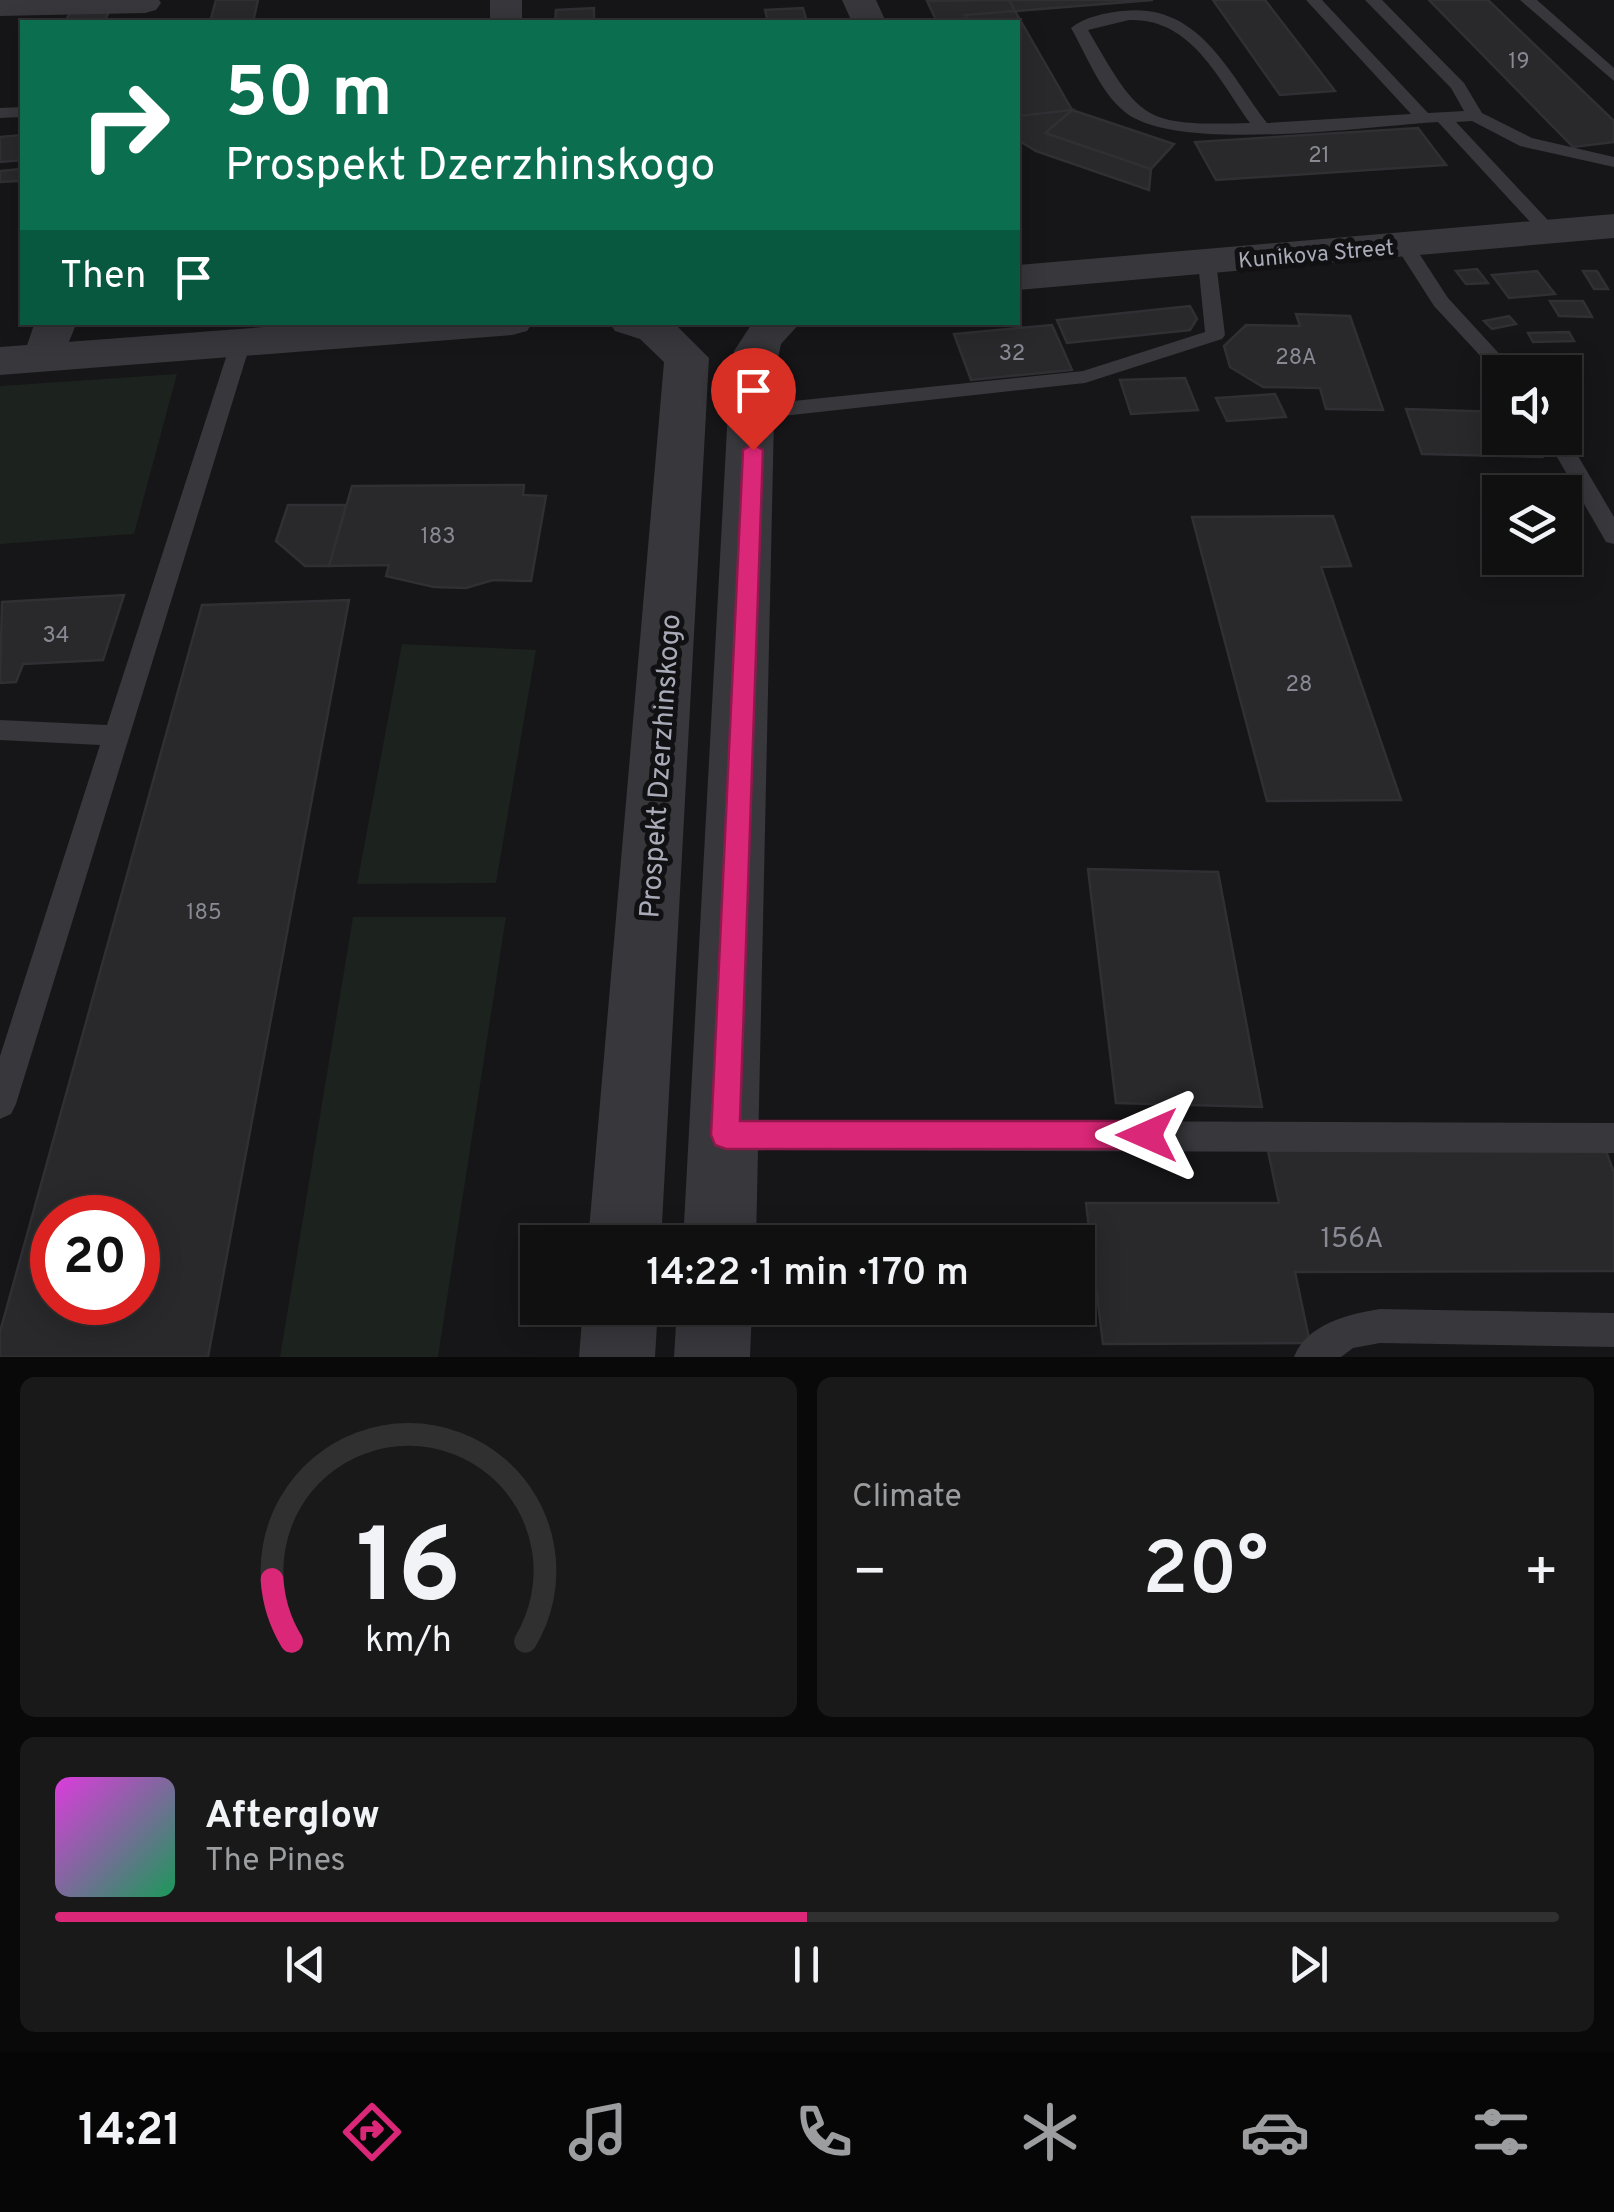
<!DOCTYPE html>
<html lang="en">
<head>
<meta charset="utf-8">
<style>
  body { margin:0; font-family:Overpass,sans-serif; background:#19191a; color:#f1f3f6; height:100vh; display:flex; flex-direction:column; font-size:38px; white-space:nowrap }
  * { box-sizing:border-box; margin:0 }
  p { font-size:32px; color:#9c9d9f }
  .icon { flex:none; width:55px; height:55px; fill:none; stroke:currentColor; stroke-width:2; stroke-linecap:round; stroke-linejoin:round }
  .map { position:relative; height:1357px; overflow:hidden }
  .details { display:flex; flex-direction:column; gap:20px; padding:20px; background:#090909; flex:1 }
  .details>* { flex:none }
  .top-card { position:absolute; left:20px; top:20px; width:1000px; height:305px; border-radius:0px; box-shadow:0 5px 25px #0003,0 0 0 2px #303031; background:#0b6e4f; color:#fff; overflow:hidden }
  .buttons { position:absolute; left:1482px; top:355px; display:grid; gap:20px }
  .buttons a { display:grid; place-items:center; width:100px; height:100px; border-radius:0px; background:#101011; box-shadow:0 5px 25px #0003,0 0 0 2px #303031; font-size:50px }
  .speed { position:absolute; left:30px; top:1195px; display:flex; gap:20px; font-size:50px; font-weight:700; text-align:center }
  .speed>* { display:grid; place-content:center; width:130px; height:130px; border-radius:50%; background:#101011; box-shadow:0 5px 25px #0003,0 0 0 2px #303031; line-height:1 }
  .speed .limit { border:15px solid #d22; background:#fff; color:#111 }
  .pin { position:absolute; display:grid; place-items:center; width:85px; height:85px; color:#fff; margin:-102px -42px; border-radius:50% 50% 50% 0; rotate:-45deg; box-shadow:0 0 10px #0007 }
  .pin .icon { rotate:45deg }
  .me { position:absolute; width:110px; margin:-55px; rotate:270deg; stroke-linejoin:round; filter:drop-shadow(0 0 8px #0008) }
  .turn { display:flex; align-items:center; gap:35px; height:210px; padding:0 40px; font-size:45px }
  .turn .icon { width:130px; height:130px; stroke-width:2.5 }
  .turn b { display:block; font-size:70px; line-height:85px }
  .then { display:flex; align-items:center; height:95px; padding:0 40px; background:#0003; gap:20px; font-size:38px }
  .big { font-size:75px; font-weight:600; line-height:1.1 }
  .details .widget { flex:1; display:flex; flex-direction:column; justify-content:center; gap:15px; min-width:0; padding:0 35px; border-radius:15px; background:#19191a }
  .details .dial { align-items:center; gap:0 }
  .dial svg { height:260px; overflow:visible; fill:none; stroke:#303031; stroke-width:7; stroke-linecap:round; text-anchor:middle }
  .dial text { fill:#f1f3f6; stroke:none }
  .song { display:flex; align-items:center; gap:30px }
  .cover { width:120px; height:120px; border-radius:15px; background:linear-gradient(135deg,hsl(300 70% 55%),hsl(150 70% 35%)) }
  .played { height:10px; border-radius:5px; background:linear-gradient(90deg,#db2777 50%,#303031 50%) }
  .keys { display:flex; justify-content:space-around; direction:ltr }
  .heat { display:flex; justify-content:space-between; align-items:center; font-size:55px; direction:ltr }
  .details .tiles { flex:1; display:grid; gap:20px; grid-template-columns:1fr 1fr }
  .widget:last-child { grid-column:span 2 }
  .trip { position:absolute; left:520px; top:1225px; width:575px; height:100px; border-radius:0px; background:#101011; box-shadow:0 5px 25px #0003,0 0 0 2px #303031; font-weight:600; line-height:100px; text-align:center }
  .tabs { display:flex; height:160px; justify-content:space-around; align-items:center; background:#060607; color:#9c9d9f }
  .tabs .icon { width:70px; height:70px }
  .tabs .on { color:#db2777 }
  .tabs b { font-size:45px; color:#f1f3f6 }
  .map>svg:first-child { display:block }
  .green { fill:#1c221e }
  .building { fill:#29282b; stroke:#302f33; stroke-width:2.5; fill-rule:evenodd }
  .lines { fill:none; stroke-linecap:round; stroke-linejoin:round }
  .service { fill:#37373c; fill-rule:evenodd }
  .minor { fill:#37373c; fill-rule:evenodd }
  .tertiary { fill:#37373c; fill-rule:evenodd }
  .route { fill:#db2777; stroke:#8e194d; stroke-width:2.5 }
  .labels { text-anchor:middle; stroke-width:10; stroke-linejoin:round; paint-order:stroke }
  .number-label { font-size:22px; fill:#888993 }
  .far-street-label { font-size:22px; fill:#a8aab7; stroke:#111012 }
  .street-label { font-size:28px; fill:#a8aab7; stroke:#111012 }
  .near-number-label { font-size:28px; fill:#888993 }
</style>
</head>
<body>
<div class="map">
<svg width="1614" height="1357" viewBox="0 0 1614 1357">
  <rect width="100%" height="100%" fill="#161517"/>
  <g class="green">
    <path d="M177,374L134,534L0,544V386Z"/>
    <path d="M402,644L536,650L496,883L357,884Z"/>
    <path d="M353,917H506L438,1357H280Z"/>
  </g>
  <g class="building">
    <path d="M216,0H258L253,22H210Z"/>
    <path d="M1009,0H1153L1015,11Z"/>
    <path d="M1009,0L1015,11L965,15L969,22H937L927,1Z"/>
    <path d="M1213,0H1265L1335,91L1280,95Z"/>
    <path d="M1429,0H1488L1614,121V142L1573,147Z"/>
    <path d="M594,8V22H555L556,10Z"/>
    <path d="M803,8L807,22H768L765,10Z"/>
    <path d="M1015,11L1072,110L1019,118L1018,22H969L965,15Z"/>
    <path d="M109,12L104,22H65L70,13Z"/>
    <path d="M1072,110L1174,144L1151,169L1045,133Z"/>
    <path d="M1072,110L1045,133L1151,169L1149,190L1036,151L1018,140V116Z"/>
    <path d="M1418,128L1446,165L1216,180L1195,142Z"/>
    <path d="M22,135V160L0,162V137Z"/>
    <path d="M22,169L19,181L0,182V171Z"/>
    <path d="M1477,269L1488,283L1466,284L1456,271Z"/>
    <path d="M1537,271L1555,294L1509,298L1492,275Z"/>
    <path d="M1583,271H1597L1608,289H1594Z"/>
    <path d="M1550,301H1583L1592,317L1559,316Z"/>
    <path d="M1190,306L1197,319L1190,330L1067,343L1057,320Z"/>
    <path d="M1296,314L1350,316L1383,410L1326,409L1320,388L1263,387L1230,367L1224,346L1246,325L1300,326Z"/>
    <path d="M1509,316L1516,324L1492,329L1484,321Z"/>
    <path d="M1052,325L1072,370L971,380L954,334Z"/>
    <path d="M1569,332L1574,341L1533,342L1528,333Z"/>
    <path d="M1185,378L1198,410L1131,414L1120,380Z"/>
    <path d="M1275,394L1286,417L1227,421L1216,398Z"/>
    <path d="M1406,409L1500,412V438H1533L1542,457L1422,454Z"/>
    <path d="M524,485L523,495L546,496L531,581L493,580L466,588L434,587L386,576L389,565L329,566L352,486Z"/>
    <path d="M288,505H346L329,566H305L276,541Z"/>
    <path d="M1333,516L1351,566L1321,567L1401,800L1267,801L1192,517Z"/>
    <path d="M124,595L103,660L23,664L16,682L0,683L2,602Z"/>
    <path d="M349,600L208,1357H0V1332L202,605ZM52,1218H138V1302H52Z"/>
    <path d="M1088,869L1218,872L1262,1107L1116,1103Z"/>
    <path d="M1268,1151H1606L1614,1173V1271L1295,1272L1310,1343L1103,1344L1086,1203H1279Z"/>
  </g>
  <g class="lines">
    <g class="service">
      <path d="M1306,0H1322L1428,113L1464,111L1451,88L1365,0H1382L1464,83L1482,113L1532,138L1614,157V167L1520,146L1472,121L1456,122L1559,232L1557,236H1543L1438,122C1369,126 1176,154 1125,112C1100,92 1087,56 1071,28C1084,17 1105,13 1122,11C1198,2 1227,70 1267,123L1411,114ZM1129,20C1191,18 1217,77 1250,123C1142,126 1141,121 1088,30Z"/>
      <path d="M1520,0H1537L1614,68V81Z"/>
      <path d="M22,107V117L0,118V108Z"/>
      <path d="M1404,239L1411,241L1448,298L1516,372H1500L1499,376L1434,306L1395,245Z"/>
      <path d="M1207,256L1216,262L1225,335L1222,339L1085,383L754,419L743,412L754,405L1083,371L1205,332L1198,262Z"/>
      <path d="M240,339L250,345L16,1104L11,1114L0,1119V1056L100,745L0,740V720L107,725L230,345Z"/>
      <path d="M1565,434L1614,517V544L1606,542L1546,438H1565Z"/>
      <path d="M725,1120L1614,1123V1153L725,1150L714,1146L709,1135L714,1124Z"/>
      <path d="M1380,1309L1614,1313V1347L1380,1343L1353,1348L1341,1357H1294C1307,1324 1348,1314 1380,1309Z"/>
    </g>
    <g class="minor">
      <path d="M0,0H159L161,3L156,10L145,13L0,16Z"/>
      <rect x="490" y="0" width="32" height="22"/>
      <path d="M35,322H77L59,366L44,370L29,366L23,357Z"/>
    </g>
    <g class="tertiary">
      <path d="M842,0H876L886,22H852Z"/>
      <path d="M1614,214V238L1018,290V265Z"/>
      <path d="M331,322H533L527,331L512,335L0,375V347Z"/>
      <path d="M609,322H673L709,358L661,1242H588L664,362L640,339L615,331Z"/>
      <path d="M753,322H801L781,344L775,373L756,1242H683L730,373L734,351Z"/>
      <path d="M583,1308H658L655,1357H579Z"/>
      <path d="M677,1308H752L750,1357H674Z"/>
    </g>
  </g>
  <path class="route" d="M753,444L763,450L740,1121H1147L1157,1125L1161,1135L1157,1145L1147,1149H726L715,1145L711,1135L743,450Z"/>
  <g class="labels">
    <g class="number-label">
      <text x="1519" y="68">19</text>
      <text x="1319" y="162">21</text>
      <text x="1012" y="360">32</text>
      <text x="1296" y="364">28А</text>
      <text x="438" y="543">183</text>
      <text x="56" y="642">34</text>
      <text x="1299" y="691">28</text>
      <text x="204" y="919">185</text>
    </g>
    <g class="far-street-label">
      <text transform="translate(1316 253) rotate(-5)" y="8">Kunikova Street</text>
    </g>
    <g class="street-label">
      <text transform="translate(659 766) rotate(-86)" y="10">Prospekt Dzerzhinskogo</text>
    </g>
    <g class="near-number-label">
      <text x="1352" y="1247">156А</text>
    </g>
  </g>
</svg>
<div class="buttons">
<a><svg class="icon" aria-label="sound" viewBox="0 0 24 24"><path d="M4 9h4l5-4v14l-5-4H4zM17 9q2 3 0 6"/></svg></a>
<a><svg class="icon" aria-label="layers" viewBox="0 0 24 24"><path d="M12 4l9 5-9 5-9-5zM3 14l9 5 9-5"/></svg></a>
</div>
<div class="speed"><div class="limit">20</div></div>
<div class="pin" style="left:753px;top:450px;background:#d93025"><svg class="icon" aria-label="arrive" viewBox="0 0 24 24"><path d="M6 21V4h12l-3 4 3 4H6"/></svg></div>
<svg class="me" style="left:1147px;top:1135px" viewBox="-20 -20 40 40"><path d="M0-17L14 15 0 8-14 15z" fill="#db2777" stroke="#fff" stroke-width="4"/></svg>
<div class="trip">14:22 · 1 min · 170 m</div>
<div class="top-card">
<div class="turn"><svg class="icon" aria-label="right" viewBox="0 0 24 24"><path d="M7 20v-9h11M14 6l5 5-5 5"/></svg><div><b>50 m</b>Prospekt Dzerzhinskogo</div></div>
<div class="then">Then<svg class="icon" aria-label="arrive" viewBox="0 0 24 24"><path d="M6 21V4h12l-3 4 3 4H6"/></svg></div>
</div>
</div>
<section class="details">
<div class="tiles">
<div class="widget dial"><svg viewBox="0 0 100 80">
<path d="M14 69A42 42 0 1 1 86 69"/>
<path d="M14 69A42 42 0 0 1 8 50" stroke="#db2777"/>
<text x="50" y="56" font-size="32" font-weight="700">16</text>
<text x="50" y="72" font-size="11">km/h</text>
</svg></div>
<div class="widget"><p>Climate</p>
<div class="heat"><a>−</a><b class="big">20°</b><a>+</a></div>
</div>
<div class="widget">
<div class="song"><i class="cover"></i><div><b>Afterglow</b><p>The Pines</p></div></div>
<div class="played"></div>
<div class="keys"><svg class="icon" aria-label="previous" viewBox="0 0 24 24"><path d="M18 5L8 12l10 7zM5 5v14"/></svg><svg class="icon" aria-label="pause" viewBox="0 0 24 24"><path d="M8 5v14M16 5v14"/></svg><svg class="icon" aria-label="next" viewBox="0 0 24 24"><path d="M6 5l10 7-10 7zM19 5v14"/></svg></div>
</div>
</div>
</section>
<nav class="tabs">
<b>14:21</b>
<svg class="icon on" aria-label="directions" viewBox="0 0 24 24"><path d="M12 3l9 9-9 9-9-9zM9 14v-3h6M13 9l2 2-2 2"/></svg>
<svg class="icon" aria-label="music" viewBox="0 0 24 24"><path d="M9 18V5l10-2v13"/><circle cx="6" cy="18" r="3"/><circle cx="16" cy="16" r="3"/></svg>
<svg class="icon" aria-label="phone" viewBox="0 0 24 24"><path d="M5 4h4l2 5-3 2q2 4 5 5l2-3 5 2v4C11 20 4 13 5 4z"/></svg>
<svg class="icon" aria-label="climate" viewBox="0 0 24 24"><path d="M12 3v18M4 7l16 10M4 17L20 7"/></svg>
<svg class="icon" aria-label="car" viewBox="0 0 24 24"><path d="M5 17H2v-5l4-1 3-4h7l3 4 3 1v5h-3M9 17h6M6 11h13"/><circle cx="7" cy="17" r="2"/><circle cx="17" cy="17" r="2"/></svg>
<svg class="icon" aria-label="filters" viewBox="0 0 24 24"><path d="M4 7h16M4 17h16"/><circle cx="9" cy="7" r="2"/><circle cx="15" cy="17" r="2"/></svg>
</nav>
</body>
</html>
